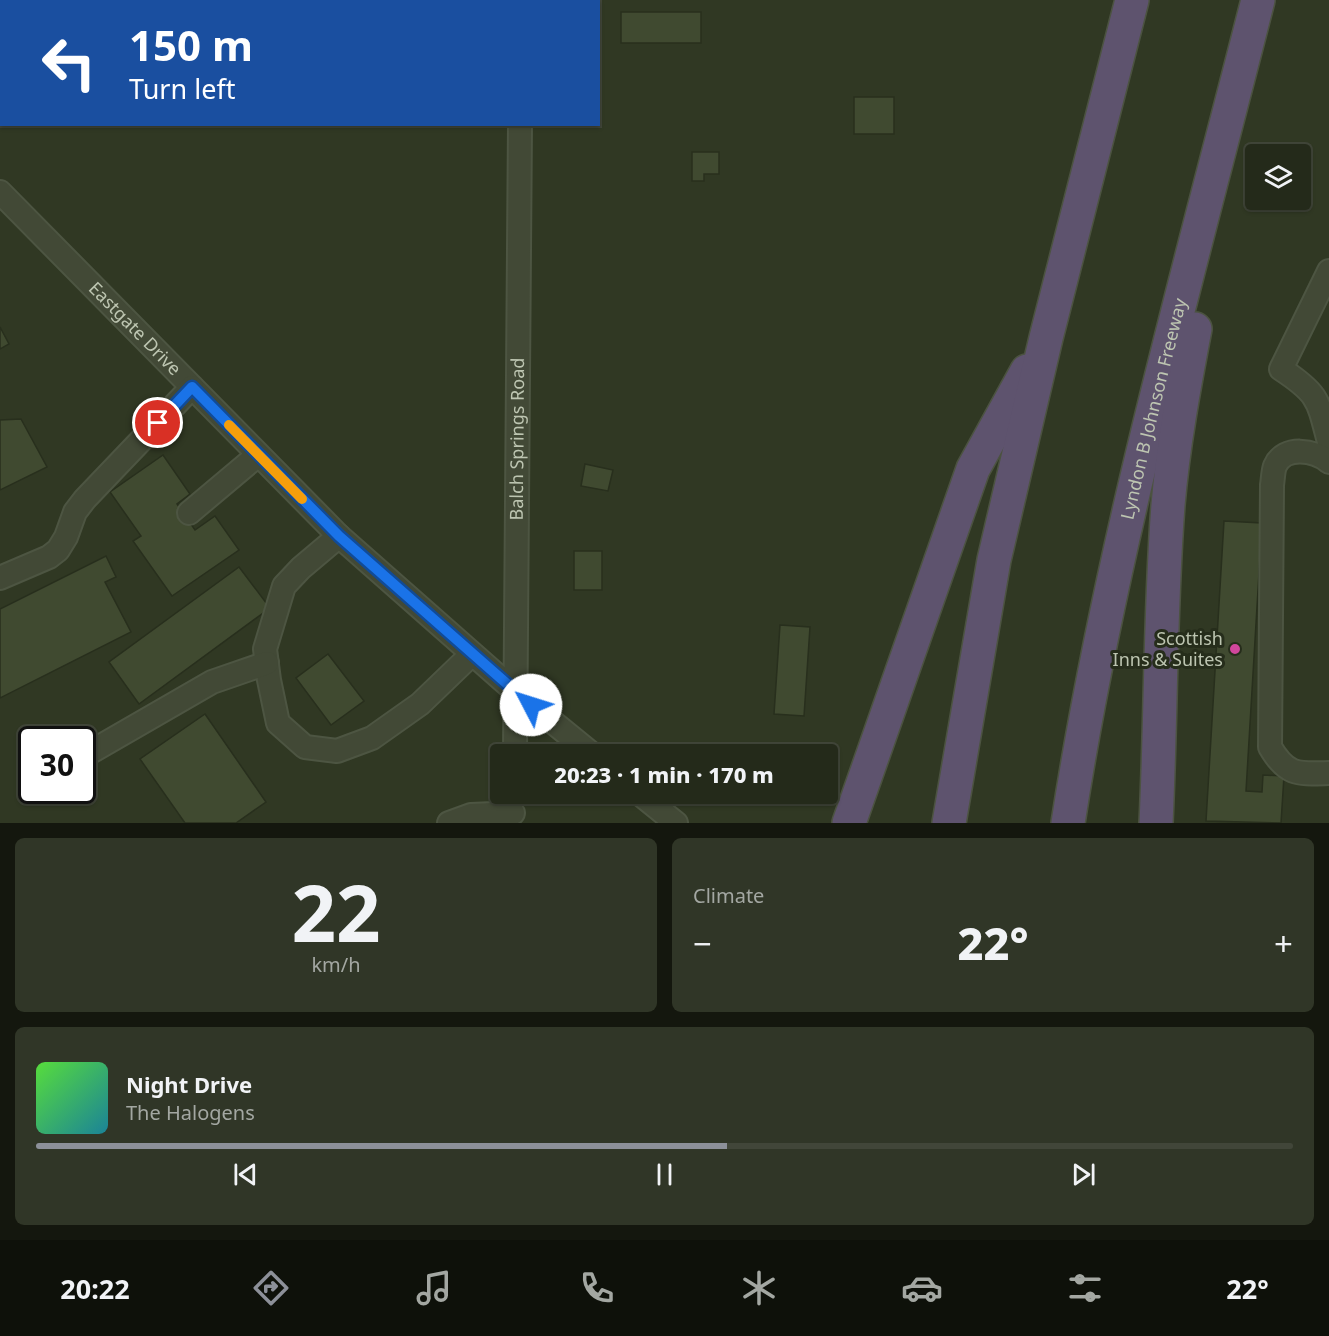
<!DOCTYPE html>
<html lang="en">
<head>
<meta charset="utf-8">
<style>
  body { margin:0; font-family:"Noto Sans",sans-serif; background:#303627; color:#f1f3f6; height:100vh; display:flex; flex-direction:column; font-size:22px; white-space:nowrap }
  * { box-sizing:border-box; margin:0 }
  p { font-size:20px; color:#a3a7a2 }
  .icon { flex:none; width:33px; height:33px; fill:none; stroke:currentColor; stroke-width:2; stroke-linecap:round; stroke-linejoin:round }
  .map { position:relative; height:823px; overflow:hidden }
  .drawer { display:flex; flex-direction:column; gap:15px; padding:15px; background:#14170e; flex:1 }
  .drawer>* { flex:none }
  .hud { position:absolute; left:0px; top:0px; width:600px; height:126px; box-shadow:0 2px 4px #0004,0 0 0 2px #414639; background:#1a4fa0; color:#fff; overflow:hidden }
  .controls { position:absolute; left:1245px; top:144px; display:grid; gap:12px }
  .controls a { display:grid; place-items:center; width:66px; height:66px; border-radius:6px; background:#242a1a; box-shadow:0 2px 4px #0004,0 0 0 2px #414639; font-size:30px }
  .speed { position:absolute; left:18px; top:726px; display:flex; gap:12px; font-size:30px; font-weight:700; text-align:center }
  .speed>* { display:grid; place-content:center; width:78px; height:78px; border-radius:50%; background:#242a1a; box-shadow:0 2px 4px #0004,0 0 0 2px #414639; line-height:1 }
  .speed .limit { border:3px solid #111; border-radius:9px; background:#fff; color:#111 }
  .pin { position:absolute; display:grid; place-items:center; width:51px; height:51px; color:#fff; margin:-26px; border:3px solid #fff; border-radius:50%; box-shadow:0 2px 6px #0007 }
  .me { position:absolute; width:66px; margin:-33px; rotate:310deg; stroke-linejoin:round; filter:drop-shadow(0 0 4px #0008) }
  .turn { display:flex; align-items:center; gap:21px; height:126px; padding:0 30px; font-size:27px }
  .turn .icon { width:78px; height:78px; stroke-width:2.5 }
  .turn b { display:block; font-size:42px; line-height:51px }
  .big { font-size:45px; font-weight:800; line-height:1.1 }
  .drawer .tile { flex:1; display:flex; flex-direction:column; justify-content:center; gap:9px; min-width:0; padding:0 21px; border-radius:9px; background:#303627 }
  .drawer .dial { align-items:center; gap:0 }
  .dial b { font-size:78px; line-height:1 }
  .song { display:flex; align-items:center; gap:18px }
  .cover { width:72px; height:72px; border-radius:9px; background:linear-gradient(135deg,hsl(110 70% 55%),hsl(190 70% 35%)) }
  .played { height:6px; border-radius:3px; background:linear-gradient(90deg,#8c9099 55%,#414639 55%) }
  .keys { display:flex; justify-content:space-around; direction:ltr }
  .heat { display:flex; justify-content:space-between; align-items:center; font-size:33px; direction:ltr }
  .drawer .tiles { flex:1; display:grid; gap:15px; grid-template-columns:1fr 1fr }
  .tile:last-child { grid-column:span 2 }
  .trip { position:absolute; left:490px; top:744px; width:348px; height:60px; border-radius:6px; background:#242a1a; box-shadow:0 2px 4px #0004,0 0 0 2px #414639; font-weight:800; line-height:60px; text-align:center }
  .menu { display:flex; height:96px; justify-content:space-around; align-items:center; background:#0e110a; color:#a3a7a2 }
  .menu .icon { width:42px; height:42px }
  .menu .active { color:#8c9099 }
  .menu b { font-size:27px; color:#f1f3f6 }
  .map>svg:first-child { display:block }
  .building { fill:#404a30; stroke:#282f1d; stroke-width:1.5 }
  .lines { fill:none; stroke-linecap:round; stroke-linejoin:round }
  .minor-casing { stroke:#4d5542; stroke-width:26 }
  .highway-casing { stroke:#4c5341; stroke-width:36 }
  .minor { stroke:#424936; stroke-width:22 }
  .highway { stroke:#5e536e; stroke-width:33 }
  .route-casing { stroke:#114b97; stroke-width:15 }
  .route { stroke:#1a73e8; stroke-width:10 }
  .slow { stroke:#f59e0b; stroke-width:10 }
  .hotel-dot { fill:#d1479c; stroke:#262d1b; stroke-width:2 }
  .labels { text-anchor:middle; stroke-width:6; stroke-linejoin:round; paint-order:stroke }
  .street-label { font-size:18px; fill:#bdc5b1; stroke:#262d1b }
  .poi-label { font-size:18px; fill:#bdc5b1; stroke:#262d1b; text-anchor:end }
</style>
</head>
<body>
<div class="map">
<svg width="1329" height="823" viewBox="0 0 1329 823">
  <rect width="100%" height="100%" fill="#303823"/>
  <g class="building">
    <rect x="621" y="12" width="80" height="31"/>
    <rect x="854" y="97" width="40" height="37"/>
    <path d="M692,152H719V174H704V181H692Z"/>
    <path d="M0,327L9,344L0,349Z"/>
    <path d="M21,419L47,467L0,490V420Z"/>
    <path d="M163,455L190,494L177,504L195,530L215,516L239,550L172,596L133,541L141,536L110,492Z"/>
    <path d="M585,464L613,470L608,491L581,486Z"/>
    <path d="M1224,521L1262,523L1246,791L1262,792L1263,775L1284,776L1281,823L1206,821Z"/>
    <rect x="574" y="551" width="28" height="39"/>
    <path d="M106,556L116,577L105,582L131,632L0,698V609Z"/>
    <path d="M239,567L270,608L139,704L109,662Z"/>
    <path d="M780,625L810,627L804,716L774,714Z"/>
    <path d="M328,654L364,701L331,725L296,678Z"/>
    <path d="M205,714L266,802L236,823H185L140,759Z"/>
  </g>
  <g class="lines">
    <defs>
      <g id="minor">
        <path d="M521,2V0"/>
        <path id="s1" d="M0,192L339,536L516,692L592,754"/>
        <path d="M1329,271L1281,369C1319,394 1318,400 1329,442"/>
        <path d="M1329,462C1315,450 1284,445 1275,466C1273,471 1273,479 1272,485L1270,747C1287,776 1298,774 1329,773"/>
        <path d="M189,513L258,455"/>
        <path d="M339,536L301,568L284,586L265,649L269,680L278,723L305,747L337,751L372,738L420,704L472,654"/>
        <path d="M0,578L49,557L58,550L66,537L75,512L85,499L192,387"/>
        <path id="s2" d="M515,754L520,124"/>
        <path d="M82,757L212,682L267,663"/>
        <path d="M640,794L676,823"/>
        <path d="M449,823L471,815L513,813"/>
      </g>
      <g id="highway">
        <path d="M849,823L973,469L1027,371"/>
        <path d="M949,823L994,560L1046,338L1132,0"/>
        <path id="s3" d="M1068,823C1111,545 1189,272 1258,0"/>
        <path d="M1156,823C1161,717 1160,611 1168,505C1173,446 1184,387 1195,329"/>
      </g>
    </defs>
    <use href="#minor" class="minor-casing"/>
    <use href="#highway" class="highway-casing"/>
    <use href="#minor" class="minor"/>
    <use href="#highway" class="highway"/>
  </g>
  <g class="lines">
    <defs>
      <path id="route" d="M158,423L192,387L339,536L531,705"/>
    </defs>
    <use href="#route" class="route-casing"/>
    <use href="#route" class="route"/>
    <path class="slow" d="M229,425L302,499"/>
  </g>
  <circle class="hotel-dot" cx="1235" cy="649" r="6"/>
  <g class="labels">
    <g class="street-label">
      <text dy="6" stroke="none"><textPath href="#s1" startOffset="192">Eastgate Drive</textPath></text>
      <text dy="6" stroke="none"><textPath href="#s3" startOffset="423">Lyndon B Johnson Freeway</textPath></text>
      <text dy="6" stroke="none"><textPath href="#s2" startOffset="315">Balch Springs Road</textPath></text>
    </g>
    <g class="poi-label">
      <text x="1223" y="645">Scottish<tspan x="1223" dy="21">Inns &amp; Suites</tspan></text>
    </g>
  </g>
</svg>
<div class="controls">
<a><svg class="icon" aria-label="layers" viewBox="0 0 24 24"><path d="M12 4l9 5-9 5-9-5zM3 14l9 5 9-5"/></svg></a>
</div>
<div class="speed"><div class="limit">30</div></div>
<div class="pin" style="left:158px;top:423px;background:#d93025"><svg class="icon" aria-label="arrive" viewBox="0 0 24 24"><path d="M6 21V4h12l-3 4 3 4H6"/></svg></div>
<svg class="me" style="left:531px;top:705px" viewBox="-20 -20 40 40"><circle r="19" fill="#fff"/><path d="M0-13L10 11 0 6-10 11z" fill="#1a73e8"/></svg>
<div class="trip">20:23 · 1 min · 170 m</div>
<div class="hud">
<div class="turn"><svg class="icon" aria-label="left" viewBox="0 0 24 24"><path d="M17 20v-9H6M10 6l-5 5 5 5"/></svg><div><b>150 m</b>Turn left</div></div>
</div>
</div>
<section class="drawer">
<div class="tiles">
<div class="tile dial"><b>22</b><p>km/h</p></div>
<div class="tile"><p>Climate</p>
<div class="heat"><a>−</a><b class="big">22°</b><a>+</a></div>
</div>
<div class="tile">
<div class="song"><i class="cover"></i><div><b>Night Drive</b><p>The Halogens</p></div></div>
<div class="played"></div>
<div class="keys"><svg class="icon" aria-label="previous" viewBox="0 0 24 24"><path d="M18 5L8 12l10 7zM5 5v14"/></svg><svg class="icon" aria-label="pause" viewBox="0 0 24 24"><path d="M8 5v14M16 5v14"/></svg><svg class="icon" aria-label="next" viewBox="0 0 24 24"><path d="M6 5l10 7-10 7zM19 5v14"/></svg></div>
</div>
</div>
</section>
<nav class="menu">
<b>20:22</b>
<svg class="icon active" aria-label="directions" viewBox="0 0 24 24"><path d="M12 3l9 9-9 9-9-9zM9 14v-3h6M13 9l2 2-2 2"/></svg>
<svg class="icon" aria-label="music" viewBox="0 0 24 24"><path d="M9 18V5l10-2v13"/><circle cx="6" cy="18" r="3"/><circle cx="16" cy="16" r="3"/></svg>
<svg class="icon" aria-label="phone" viewBox="0 0 24 24"><path d="M5 4h4l2 5-3 2q2 4 5 5l2-3 5 2v4C11 20 4 13 5 4z"/></svg>
<svg class="icon" aria-label="climate" viewBox="0 0 24 24"><path d="M12 3v18M4 7l16 10M4 17L20 7"/></svg>
<svg class="icon" aria-label="car" viewBox="0 0 24 24"><path d="M5 17H2v-5l4-1 3-4h7l3 4 3 1v5h-3M9 17h6M6 11h13"/><circle cx="7" cy="17" r="2"/><circle cx="17" cy="17" r="2"/></svg>
<svg class="icon" aria-label="filters" viewBox="0 0 24 24"><path d="M4 7h16M4 17h16"/><circle cx="9" cy="7" r="2"/><circle cx="15" cy="17" r="2"/></svg>
<b>22°</b>
</nav>
</body>
</html>
